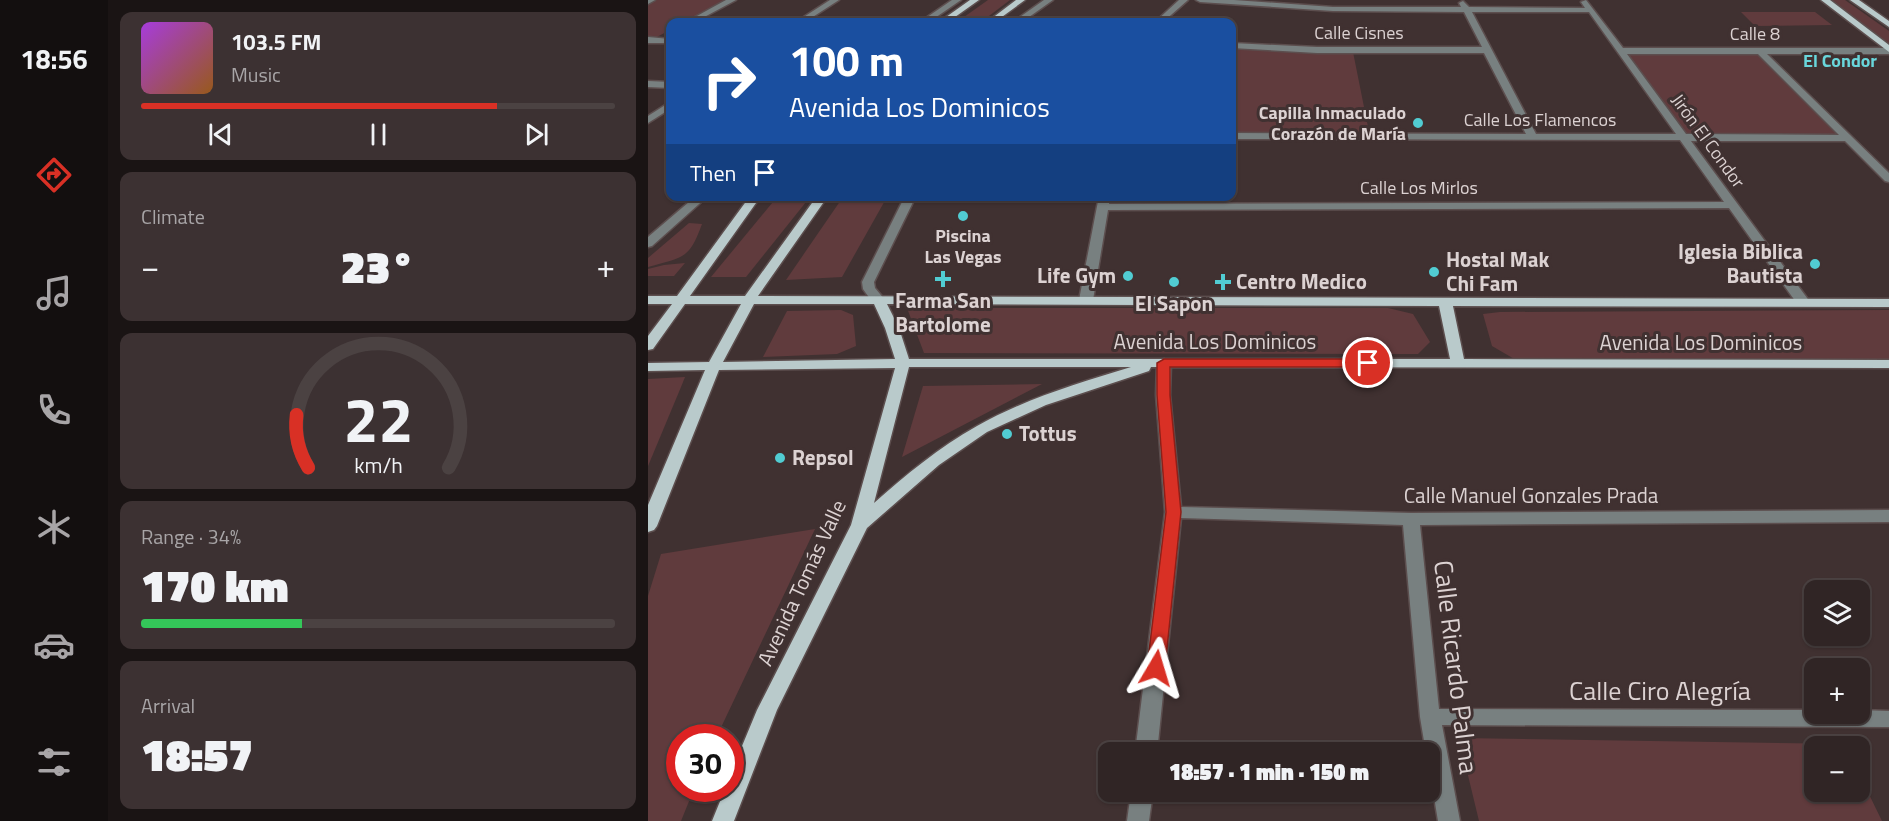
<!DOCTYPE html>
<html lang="en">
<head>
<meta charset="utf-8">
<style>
  body { margin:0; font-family:"Titillium Web",sans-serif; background:#3c3132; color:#f1f3f6; height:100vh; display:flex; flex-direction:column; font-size:22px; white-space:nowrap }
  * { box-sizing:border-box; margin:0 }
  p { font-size:20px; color:#a8a5a7 }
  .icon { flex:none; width:33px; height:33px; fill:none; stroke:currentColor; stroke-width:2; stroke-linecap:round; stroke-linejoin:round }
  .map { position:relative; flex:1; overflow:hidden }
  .details { display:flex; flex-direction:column; gap:12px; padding:12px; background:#1a1414; width:540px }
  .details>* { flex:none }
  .guide { position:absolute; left:18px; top:18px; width:570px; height:183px; border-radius:12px; box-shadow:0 2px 4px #0004,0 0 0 2px #4b4242; background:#1a4fa0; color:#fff; overflow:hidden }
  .tools { position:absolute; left:1156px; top:580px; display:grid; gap:12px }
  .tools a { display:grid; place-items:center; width:66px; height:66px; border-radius:12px; background:#302525; box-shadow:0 2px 4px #0004,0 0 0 2px #4b4242; font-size:30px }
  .speed { position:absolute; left:18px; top:724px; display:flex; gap:12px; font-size:30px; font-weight:700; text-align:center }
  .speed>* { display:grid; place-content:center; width:78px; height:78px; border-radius:50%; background:#302525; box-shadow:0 2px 4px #0004,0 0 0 2px #4b4242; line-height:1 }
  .speed .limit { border:9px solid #d22; background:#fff; color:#111 }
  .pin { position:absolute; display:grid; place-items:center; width:51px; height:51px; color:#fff; margin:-26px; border:3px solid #fff; border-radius:50%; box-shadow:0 2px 6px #0007 }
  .me { position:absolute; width:66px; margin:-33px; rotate:7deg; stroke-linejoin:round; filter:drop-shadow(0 0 4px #0008) }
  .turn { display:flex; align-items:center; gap:21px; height:126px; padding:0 24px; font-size:27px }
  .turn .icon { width:78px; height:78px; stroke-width:2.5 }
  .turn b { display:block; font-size:42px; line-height:51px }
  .then { display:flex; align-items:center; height:57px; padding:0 24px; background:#0003; gap:12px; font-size:22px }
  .big { font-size:45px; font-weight:800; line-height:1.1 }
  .details .widget { flex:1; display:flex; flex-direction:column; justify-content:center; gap:9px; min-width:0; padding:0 21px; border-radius:12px; background:#3c3132 }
  .details .dial { align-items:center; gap:0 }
  .dial svg { height:156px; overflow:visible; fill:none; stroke:#4b4242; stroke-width:7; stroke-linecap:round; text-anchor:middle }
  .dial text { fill:#f1f3f6; stroke:none }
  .song { display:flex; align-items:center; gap:18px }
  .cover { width:72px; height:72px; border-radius:9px; background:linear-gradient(135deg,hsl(280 70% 55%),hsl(30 70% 35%)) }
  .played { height:6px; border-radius:3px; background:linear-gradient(90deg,#d93025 75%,#4b4242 75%) }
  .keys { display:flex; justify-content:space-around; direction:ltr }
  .heat { display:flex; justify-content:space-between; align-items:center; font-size:33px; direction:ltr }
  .charge { height:9px; border-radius:4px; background:linear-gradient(90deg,#34c759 34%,#4b4242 0) }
  .trip { position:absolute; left:450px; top:742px; width:342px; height:60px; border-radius:12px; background:#302525; box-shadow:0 2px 4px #0004,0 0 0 2px #4b4242; font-weight:800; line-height:60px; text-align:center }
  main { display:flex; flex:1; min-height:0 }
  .tabs { display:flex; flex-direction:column; width:108px; justify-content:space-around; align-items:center; background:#130f0f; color:#a8a5a7 }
  .tabs .icon { width:42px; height:42px }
  .tabs .active { color:#d93025 }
  .tabs b { font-size:27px; color:#f1f3f6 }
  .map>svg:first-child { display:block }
  .green { fill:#603b3d }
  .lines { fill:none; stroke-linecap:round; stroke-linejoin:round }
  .minor-casing { stroke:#5c4e4e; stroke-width:3 }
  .major-casing { stroke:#5c4e4e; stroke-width:3 }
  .minor { fill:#788080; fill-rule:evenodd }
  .major { fill:#b9cacb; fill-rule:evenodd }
  .route { fill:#d93025; stroke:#8d1f18; stroke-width:1.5 }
  .poi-dot { fill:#51ccd2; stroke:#403131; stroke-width:2 }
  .labels { text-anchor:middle; stroke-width:6; stroke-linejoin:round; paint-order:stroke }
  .far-street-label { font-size:18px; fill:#dcd2d2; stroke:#403131 }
  .far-neighbourhood-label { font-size:18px; font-weight:bold; fill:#69d6db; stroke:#403131 }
  .far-poi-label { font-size:18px; font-weight:bold; fill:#dcd2d2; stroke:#403131; text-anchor:end }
  .poi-label { font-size:21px; font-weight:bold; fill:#dcd2d2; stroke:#403131; text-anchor:start }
  .street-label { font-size:21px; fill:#dcd2d2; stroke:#403131 }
  .near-street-label { font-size:26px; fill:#dcd2d2; stroke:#403131 }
</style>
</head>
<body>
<main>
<nav class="tabs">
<b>18:56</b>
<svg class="icon active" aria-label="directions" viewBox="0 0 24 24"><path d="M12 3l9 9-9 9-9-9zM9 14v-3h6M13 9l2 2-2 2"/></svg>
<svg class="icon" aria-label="music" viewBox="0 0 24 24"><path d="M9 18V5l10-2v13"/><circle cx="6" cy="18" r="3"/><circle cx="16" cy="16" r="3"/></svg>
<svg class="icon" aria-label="phone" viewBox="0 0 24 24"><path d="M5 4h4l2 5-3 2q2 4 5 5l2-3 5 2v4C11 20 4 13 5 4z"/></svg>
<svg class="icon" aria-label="climate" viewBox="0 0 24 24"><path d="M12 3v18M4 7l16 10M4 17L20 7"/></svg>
<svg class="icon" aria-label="car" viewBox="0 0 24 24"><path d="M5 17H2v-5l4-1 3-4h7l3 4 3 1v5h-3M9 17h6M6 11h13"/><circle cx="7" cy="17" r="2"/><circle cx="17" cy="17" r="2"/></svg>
<svg class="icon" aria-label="filters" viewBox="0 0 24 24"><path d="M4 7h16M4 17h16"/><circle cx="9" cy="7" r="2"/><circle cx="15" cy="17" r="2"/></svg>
</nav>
<section class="details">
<div class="widget">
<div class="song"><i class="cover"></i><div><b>103.5 FM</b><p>Music</p></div></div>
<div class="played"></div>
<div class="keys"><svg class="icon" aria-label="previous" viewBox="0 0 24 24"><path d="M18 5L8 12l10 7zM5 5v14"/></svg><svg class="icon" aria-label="pause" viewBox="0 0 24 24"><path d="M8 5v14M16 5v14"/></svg><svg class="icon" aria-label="next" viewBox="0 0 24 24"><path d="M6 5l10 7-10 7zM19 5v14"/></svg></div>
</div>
<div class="widget"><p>Climate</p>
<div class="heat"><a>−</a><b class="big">23°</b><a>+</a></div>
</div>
<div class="widget dial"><svg viewBox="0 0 100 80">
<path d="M14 69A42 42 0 1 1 86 69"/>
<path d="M14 69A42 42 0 0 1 8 42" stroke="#d93025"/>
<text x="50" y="56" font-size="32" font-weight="700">22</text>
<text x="50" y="72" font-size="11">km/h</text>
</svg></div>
<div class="widget"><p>Range · 34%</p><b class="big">170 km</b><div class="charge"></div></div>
<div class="widget"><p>Arrival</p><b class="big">18:57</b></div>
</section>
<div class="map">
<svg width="1241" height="821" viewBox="0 0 1241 821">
  <rect width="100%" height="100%" fill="#403131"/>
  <g class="green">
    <path d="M6,0H80L37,22H22V30L5,39H0V4Z"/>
    <path d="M340,0H362L333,22H309Z"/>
    <path d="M1181,0H1197L1241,31V44Z"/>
    <path d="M1093,12H1167L1184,25L1107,26Z"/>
    <path d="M584,48L705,52L721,132H584Z"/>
    <path d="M973,51H1112L1201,138L1036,136Z"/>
    <path d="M129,197H162L98,277H63Z"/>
    <path d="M195,197H239L194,277L138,280Z"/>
    <path d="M41,223L54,224C41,260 35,257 0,267V258Z"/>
    <path d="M37,263L26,276H0V269L16,265Z"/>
    <path d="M259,308H740L765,314L782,342L770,354L276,353Z"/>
    <path d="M193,310L205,315L208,346L189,354L115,357L139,311Z"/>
    <path d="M1241,310V359L868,360L844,346L835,314L852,312Z"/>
    <path d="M37,377L33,387L0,466V379Z"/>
    <path d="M394,384L254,457L275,386Z"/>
    <path d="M167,529L68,738H32V789H46L33,821H0V596L13,554Z"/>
    <path d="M811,738L1197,744L1198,747H1167V792H1212V776L1234,821H831Z"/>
  </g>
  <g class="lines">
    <defs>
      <g id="minor">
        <path d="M0,0H7L0,4Z"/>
        <path d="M78,0H88L47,22H38Z"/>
        <path d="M182,0H191L157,22H148Z"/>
        <path d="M304,0H313L281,22H272Z"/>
        <path d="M396,0H405L374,22H365Z"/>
        <path d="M531,0H540L515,22H507Z"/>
        <path d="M548,0H586L685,7H813L811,3L815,1L821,7L937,8L933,2L938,0L975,48H1241V54H1119L1241,173V182L1237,181L1197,141H1043L1162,302L1155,306L1150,305L1081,208L460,210L445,300L443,303H433L431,300L451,196H462L461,204L1076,202L1032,140L584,139V133L878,134L836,53H669L584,48V43L669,47H834L816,12L685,11L552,2ZM824,12H941L1028,134H888ZM979,54H1110L1191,135L1038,134Z"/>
        <path d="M0,37L22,39V43H0Z"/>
        <path d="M0,81L22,82V88L0,87Z"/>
        <path d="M22,102V109L0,123V116Z"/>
        <path d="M48,196H60L4,246L0,247V237Z"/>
        <path d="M257,196H268L226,282L227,288L237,300L235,303H225L215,289L214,282Z"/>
        <path d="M516,359L523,363L522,395L533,507L763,513L1241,510V522L772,525L791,709L1167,710V714H1212V710L1241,711V727L794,725L812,821H790L782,773V753H778L772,717L755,525L533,518L509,753H487L517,512L508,395L509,363Z"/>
        <path d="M483,792H505L501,821H479Z"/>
      </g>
      <g id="major">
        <path d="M322,0H331L300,22H291Z"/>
        <path d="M368,0H377L347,22H339Z"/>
        <path d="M1173,0H1182L1241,45V52Z"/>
        <path d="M1202,0H1211L1241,21V27Z"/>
        <path d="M102,196H113L42,296H97L169,196H180L110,296L1241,299V307L805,306L816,359L1241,360V368L503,367L501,371L398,405L339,432L291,465L219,528L129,710L86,821H64L77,789H82V775L109,710L203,525L247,368L71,370L9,526L6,530L0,532V505L57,370L0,371V363L61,362L93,304H37L5,349L0,350V336L24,304H0V296H29ZM106,304H226L237,328L247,359L75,362ZM239,304L791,306L802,359H261L251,328ZM261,367H483C430,383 377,399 329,426C291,447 258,475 226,503Z"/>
      </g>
    </defs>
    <use href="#minor" class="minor-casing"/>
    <use href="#major" class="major-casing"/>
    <use href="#minor" class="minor"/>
    <use href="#major" class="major"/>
  </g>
  <path class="route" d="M516,359H720L726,363L720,367H522V395L533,512L517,668L514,672L508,675L501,672L499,668L518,512L509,395V363Z"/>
  <g class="poi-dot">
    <circle cx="770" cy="123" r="6"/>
    <circle cx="315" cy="216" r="6"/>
    <circle cx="1167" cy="264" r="6"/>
    <circle cx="786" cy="272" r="6"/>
    <circle cx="480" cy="276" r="6"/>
    <path d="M292 270h6v6h6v6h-6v6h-6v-6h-6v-6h6z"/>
    <circle cx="526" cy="282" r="6"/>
    <path d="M572 273h6v6h6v6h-6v6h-6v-6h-6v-6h6z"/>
    <circle cx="359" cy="434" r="6"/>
    <circle cx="132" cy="458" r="6"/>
  </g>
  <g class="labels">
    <g class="far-street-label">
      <text x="711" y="39">Calle Cisnes</text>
      <text x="1107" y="40">Calle 8</text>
      <text x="892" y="126">Calle Los Flamencos</text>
      <text transform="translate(1060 141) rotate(54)" y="6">Jirón El Condor</text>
      <text x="771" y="194">Calle Los Mirlos</text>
    </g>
    <g class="far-neighbourhood-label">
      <text x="1192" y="67">El Condor</text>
    </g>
    <g class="far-poi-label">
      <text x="758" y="119">Capilla Inmaculado<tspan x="758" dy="21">Corazón de María</tspan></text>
      <text x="315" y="242" text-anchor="middle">Piscina<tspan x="315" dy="21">Las Vegas</tspan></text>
    </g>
    <g class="poi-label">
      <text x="1155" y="259" text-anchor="end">Iglesia Biblica<tspan x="1155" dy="24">Bautista</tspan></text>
      <text x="798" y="267">Hostal Mak<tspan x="798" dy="24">Chi Fam</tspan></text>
      <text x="468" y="283" text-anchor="end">Life Gym</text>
      <text x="588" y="289">Centro Medico</text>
      <text x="295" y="308" text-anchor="middle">Farma San<tspan x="295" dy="24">Bartolome</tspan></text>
      <text x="526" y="311" text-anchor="middle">El Sapon</text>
      <text x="371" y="441">Tottus</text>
      <text x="144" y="465">Repsol</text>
    </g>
    <g class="street-label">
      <text x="567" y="349">Avenida Los Dominicos</text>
      <text x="1053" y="350">Avenida Los Dominicos</text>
      <text x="883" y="503">Calle Manuel Gonzales Prada</text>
      <text transform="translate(154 583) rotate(-65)" y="7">Avenida Tomás Valle</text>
    </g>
    <g class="near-street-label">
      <text transform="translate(808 667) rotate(83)" y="9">Calle Ricardo Palma</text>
      <text x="1012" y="700">Calle Ciro Alegría</text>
    </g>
  </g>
</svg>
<div class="tools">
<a><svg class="icon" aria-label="layers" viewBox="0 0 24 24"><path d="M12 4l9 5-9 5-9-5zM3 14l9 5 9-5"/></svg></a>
<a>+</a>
<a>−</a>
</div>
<div class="speed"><div class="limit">30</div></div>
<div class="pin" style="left:720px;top:363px;background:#d93025"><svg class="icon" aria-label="arrive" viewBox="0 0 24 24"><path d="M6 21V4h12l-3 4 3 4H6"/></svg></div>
<svg class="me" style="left:508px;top:668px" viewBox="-20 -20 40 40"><path d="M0-17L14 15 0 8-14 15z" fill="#d93025" stroke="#fff" stroke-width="4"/></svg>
<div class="trip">18:57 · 1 min · 150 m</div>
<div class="guide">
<div class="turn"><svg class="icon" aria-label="right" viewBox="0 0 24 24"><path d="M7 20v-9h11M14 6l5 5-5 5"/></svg><div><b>100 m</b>Avenida Los Dominicos</div></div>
<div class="then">Then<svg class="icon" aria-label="arrive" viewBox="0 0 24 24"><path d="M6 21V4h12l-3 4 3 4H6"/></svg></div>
</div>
</div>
</main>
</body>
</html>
